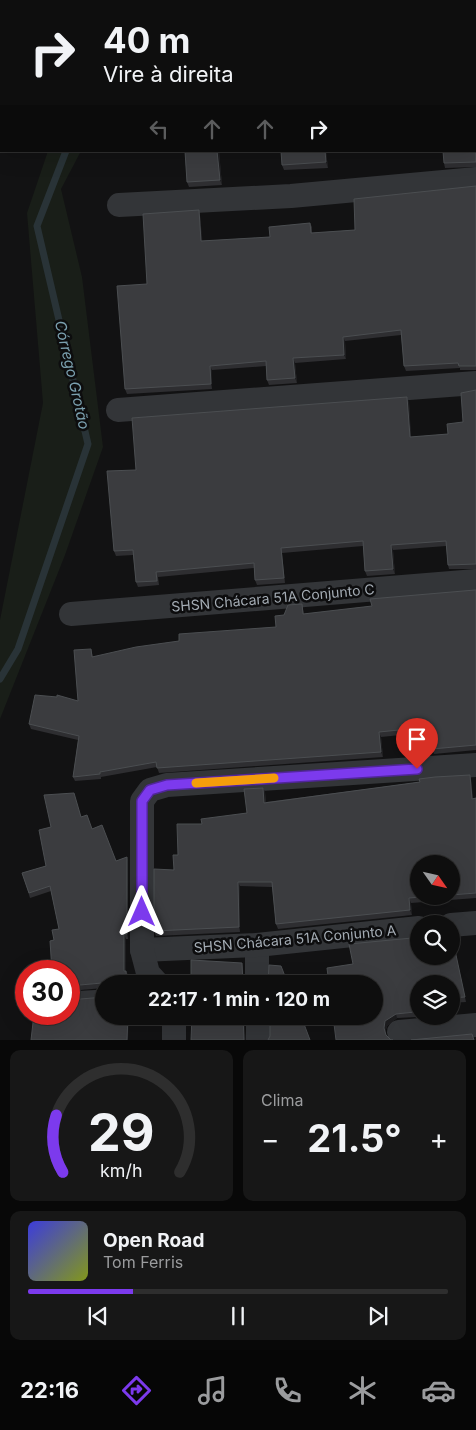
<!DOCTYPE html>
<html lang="pt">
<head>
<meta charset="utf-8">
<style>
  body { margin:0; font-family:Inter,sans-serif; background:#171717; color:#f1f3f6; height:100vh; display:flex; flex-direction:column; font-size:19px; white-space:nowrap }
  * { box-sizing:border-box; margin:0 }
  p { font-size:16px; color:#9b9c9e }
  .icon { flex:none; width:28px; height:28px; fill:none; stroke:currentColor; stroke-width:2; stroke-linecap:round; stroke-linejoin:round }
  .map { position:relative; height:1040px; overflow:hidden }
  .drawer { display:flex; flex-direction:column; gap:10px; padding:10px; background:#080808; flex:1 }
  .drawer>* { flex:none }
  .hud { position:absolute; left:0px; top:0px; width:476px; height:152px; box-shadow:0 5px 20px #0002,0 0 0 1px #2e2e2e; background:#0e0e0e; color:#f1f3f6; overflow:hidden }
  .needle { width:32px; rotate:124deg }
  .tools { position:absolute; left:410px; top:855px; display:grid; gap:10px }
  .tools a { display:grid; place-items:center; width:50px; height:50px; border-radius:50%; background:#0e0e0e; box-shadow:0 5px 20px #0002,0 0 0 1px #2e2e2e; font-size:25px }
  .speed { position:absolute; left:15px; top:960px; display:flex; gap:10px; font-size:25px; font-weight:700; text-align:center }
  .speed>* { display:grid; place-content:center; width:65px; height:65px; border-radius:50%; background:#0e0e0e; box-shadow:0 5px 20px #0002,0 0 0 1px #2e2e2e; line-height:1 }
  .speed .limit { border:8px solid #d22; background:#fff; color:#111 }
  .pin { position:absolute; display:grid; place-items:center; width:42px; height:42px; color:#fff; margin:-51px -21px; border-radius:50% 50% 50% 0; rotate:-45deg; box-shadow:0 0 5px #0007 }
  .pin .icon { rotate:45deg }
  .me { position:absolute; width:55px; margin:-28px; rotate:0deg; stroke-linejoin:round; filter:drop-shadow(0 0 4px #0008) }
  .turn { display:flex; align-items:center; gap:18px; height:105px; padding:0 20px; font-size:22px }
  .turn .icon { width:65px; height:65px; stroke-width:2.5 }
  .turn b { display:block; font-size:35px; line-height:42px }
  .lanes { display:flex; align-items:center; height:48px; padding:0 20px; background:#0003; justify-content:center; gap:25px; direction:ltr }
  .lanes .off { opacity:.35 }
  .big { font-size:38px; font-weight:700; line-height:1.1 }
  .drawer .widget { flex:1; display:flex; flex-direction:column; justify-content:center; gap:8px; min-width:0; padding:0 18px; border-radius:10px; background:#171717 }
  .drawer .dial { align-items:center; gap:0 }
  .dial svg { height:130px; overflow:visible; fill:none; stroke:#2e2e2e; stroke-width:7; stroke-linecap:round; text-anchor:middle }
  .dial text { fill:#f1f3f6; stroke:none }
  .song { display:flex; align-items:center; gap:15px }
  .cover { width:60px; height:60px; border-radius:8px; background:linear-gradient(135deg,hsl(240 70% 55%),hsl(70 70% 35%)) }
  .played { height:5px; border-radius:2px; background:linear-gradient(90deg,#7c3aed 25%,#2e2e2e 25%) }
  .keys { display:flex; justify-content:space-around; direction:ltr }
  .heat { display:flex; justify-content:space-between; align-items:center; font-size:28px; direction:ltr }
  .drawer .tiles { flex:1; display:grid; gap:10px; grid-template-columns:1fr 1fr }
  .widget:last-child { grid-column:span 2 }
  .trip { position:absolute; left:95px; top:975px; width:288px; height:50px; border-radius:25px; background:#0e0e0e; box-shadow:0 5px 20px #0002,0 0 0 1px #2e2e2e; font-weight:700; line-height:50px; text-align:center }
  .tab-bar { display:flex; height:80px; justify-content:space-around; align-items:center; background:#060606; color:#9b9c9e }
  .tab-bar .icon { width:35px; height:35px }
  .tab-bar .active { color:#7c3aed }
  .tab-bar b { font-size:22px; color:#f1f3f6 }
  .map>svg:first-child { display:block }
  .green { fill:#191e18 }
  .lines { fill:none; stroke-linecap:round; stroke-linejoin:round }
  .stream { stroke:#293337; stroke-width:7 }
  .service { stroke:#333538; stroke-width:11 }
  .minor { stroke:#333538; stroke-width:24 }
  .wall { fill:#2e2e31; fill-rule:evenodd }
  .shaded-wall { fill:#1d1d1f }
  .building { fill:#3b3c3f; stroke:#4b4e51 }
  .route-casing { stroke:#51269a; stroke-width:12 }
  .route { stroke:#7c3aed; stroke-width:9 }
  .slow { stroke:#f59e0b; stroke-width:9 }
  .labels { text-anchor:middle; stroke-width:5; stroke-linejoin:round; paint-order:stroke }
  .street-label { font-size:14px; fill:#a4acb4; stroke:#0d0d0e }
  .water-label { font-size:15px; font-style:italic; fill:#7ba0af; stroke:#0d0d0e }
</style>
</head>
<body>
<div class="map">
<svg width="476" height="1040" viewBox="0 0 476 1040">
  <rect width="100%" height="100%" fill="#121213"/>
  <path class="green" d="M48,151H81L61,189L82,277L103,447L65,555L0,719V620L43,403L27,213Z"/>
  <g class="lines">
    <g class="stream">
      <path d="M122,1L123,0"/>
      <path d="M0,679L18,649L88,444L37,226L66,151"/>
    </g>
    <path class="service" d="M69,997L104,995"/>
    <g class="minor">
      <path d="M408,0L409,1"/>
      <path d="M475,57H476"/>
      <path d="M119,205L291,196L476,179"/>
      <path d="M118,410L476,383"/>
      <path d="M71,614L476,581"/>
      <path d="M451,925L476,923"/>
      <path d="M257,945V984"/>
      <path d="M142,950L257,945L419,928"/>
      <path d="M158,984L148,973L142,950V801L150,790L167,785L476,765"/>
      <path d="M174,1016V1040"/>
      <path d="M258,1016V1040"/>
      <path d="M399,1032L476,1025"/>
    </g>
  </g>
  <g class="wall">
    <path d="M476,77V167L445,168L444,163L475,151Z"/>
    <path d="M185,151H219L222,185L189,187L187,182Z"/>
    <path d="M281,151H326L328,168L284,170L282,165Z"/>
    <path d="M476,186V370H460V368L406,371L404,366L401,335L345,341L346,359L295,363L297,383L269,385L267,380L266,366L212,370V389L127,394L125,389L147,284L200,215L202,241L270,237L310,223L312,227V233L355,230Z"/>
    <path d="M476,390V569H449L448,565L446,546L393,550L395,574L367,576L365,571L363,546L282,553L285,583L257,585L255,580L254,568L158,577L159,585L138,587L136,582L133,555L116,556L114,551L136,470L409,402L411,437L448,434L463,422Z"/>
    <path d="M476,590V750L434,754L432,749L430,732L381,737L383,757L159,773L157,767L101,777V779L75,781L73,777L78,740L31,729L29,724L78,701L91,649L93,657L179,641L276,627L284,615L302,604L304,614L372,606Z"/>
    <path d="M470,775L471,779L473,799L476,798V898L411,903L412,915L278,929L276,924L272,887L240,886V932L156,936L154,931L178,855L202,824L247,813L263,788L265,792L266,802L420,782ZM451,864V896H419Z"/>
    <path d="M51,827L92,829L116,861L127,857L128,862V939H126V971L128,975L104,984V988L69,991V971L54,940L59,929L51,891L30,898L22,873L46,866Z"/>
    <path d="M414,942V945L454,946L466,1002L451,1003V984H419V1007H414L417,1017L397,1018L387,1026L385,1033L386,1035L391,1040H336L353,964Z"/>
  </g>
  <g class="shaded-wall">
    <path d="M217,151H219L222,185L220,180Z"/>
    <path d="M325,151H326L328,168L326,162Z"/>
    <path d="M199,210L200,215L203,246L201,241Z"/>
    <path d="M343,337L345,341L346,359L344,355Z"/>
    <path d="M293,358L295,363L297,383L295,378Z"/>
    <path d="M210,366L212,370V389L211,384Z"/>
    <path d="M407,397L409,402L411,442L410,437Z"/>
    <path d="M391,545L393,550L395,574L393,569Z"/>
    <path d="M379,732L381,737L383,757L381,752Z"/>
    <path d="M470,775L471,779L473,803L472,799Z"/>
    <path d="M263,788L265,792L266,807L264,803Z"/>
    <path d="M127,857L128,862V939L127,934Z"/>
    <path d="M238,882L240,886V932L239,927Z"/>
    <path d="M409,898L411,903L412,915L410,910Z"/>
    <path d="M124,934L126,939V975L124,971Z"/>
    <path d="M242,963L243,968L244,984H243Z"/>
    <path d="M126,971L128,975L129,984H127Z"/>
    <path d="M396,1014L397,1018L387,1026L385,1033L384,1028L385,1021Z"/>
    <path d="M128,1016H129L128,1040H127Z"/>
    <path d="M243,1016H244L246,1040H244Z"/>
  </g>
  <g class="building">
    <rect x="149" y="0" width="123" height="1"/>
    <rect x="326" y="0" width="52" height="1"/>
    <path d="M429,0H476V24H475V1H429Z"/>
    <path d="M475,77H476V162L444,163L443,151H475Z"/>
    <path d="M185,151H217L220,180L187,182Z"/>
    <path d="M281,151H325L326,162L282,165Z"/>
    <path d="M476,186V366H459L458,363L404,366L401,330L343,337L344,355L293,358L295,378L267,380L266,361L210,366L211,384L125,389L117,286L147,284L143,214L199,210L201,241L270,237L269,227L310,223L311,233L355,230L354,199Z"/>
    <path d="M476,390V564L448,565L446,541L391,545L393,569L365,571L363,541L281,548L284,578L255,580L254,563L156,572L157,581L136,582L133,550L114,551L107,471L136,470L132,418L407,397L410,437L448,434L447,424L463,422L461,393Z"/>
    <path d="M475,590H476V745L432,749L429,727L379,732L381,752L157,768L156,762L100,772V774L73,777L79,736L29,724L35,695L57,697V695L78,701L74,650L91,649L92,657L136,647L179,641V634L276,627L275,616L284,615L288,605L302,604L303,614L372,606L370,599Z"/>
    <path d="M470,775L472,799L476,798V893L451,895V864H419V896H433L409,898L410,910L276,924L272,882H238L239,927L154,931V869L174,870L173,855H178L177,824H202L201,819L247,813L244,789L263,788L264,803L420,782L419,779L435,777Z"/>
    <path d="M74,793L81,817L87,815L92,829L102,825L116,861L127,857V934H124V971H126L127,984H104L102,983L69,986V971H52L50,941L54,940L52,930L59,929L50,886L29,893L22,873L46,866L39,830L51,827L44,795Z"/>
    <path d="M412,938L413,945L419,944V956H451V941H453L465,997L451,998V984H419V1002H413L415,1012L396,1014L385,1021L384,1028L386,1035L391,1040H393H336L333,1016H374V984H329L327,968L353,964L349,944Z"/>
    <path d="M191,960L242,963L243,984H191Z"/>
    <path d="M269,965L281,966L288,984H268Z"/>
    <path d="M104,997V1016H128L127,1040H31L34,1014H69V1000Z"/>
    <path d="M192,1016H243L244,1040H191Z"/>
    <path d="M270,1016H301L310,1040H268L270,1036Z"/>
    <path d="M472,1034L474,1040H411Z"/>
  </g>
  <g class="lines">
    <defs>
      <path id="route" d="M142,912V801L150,790L167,785L417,769"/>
    </defs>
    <use href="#route" class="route-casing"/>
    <use href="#route" class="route"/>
    <path class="slow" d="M196,783L274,778"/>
  </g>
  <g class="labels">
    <g class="street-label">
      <text transform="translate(273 598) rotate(-5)" y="5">SHSN Chácara 51A Conjunto C</text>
      <text transform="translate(295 939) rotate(-5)" y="5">SHSN Chácara 51A Conjunto A</text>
    </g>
    <g class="water-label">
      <text transform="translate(72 375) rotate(77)" y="5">Córrego Grotão</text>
    </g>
  </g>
</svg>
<div class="tools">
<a><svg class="needle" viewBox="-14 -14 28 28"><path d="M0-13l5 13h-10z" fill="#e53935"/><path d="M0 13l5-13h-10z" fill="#9b9c9e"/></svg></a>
<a><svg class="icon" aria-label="search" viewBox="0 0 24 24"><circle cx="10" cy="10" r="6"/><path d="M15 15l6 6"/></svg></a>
<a><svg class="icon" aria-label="layers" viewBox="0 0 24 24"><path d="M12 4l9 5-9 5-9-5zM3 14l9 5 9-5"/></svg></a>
</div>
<div class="speed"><div class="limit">30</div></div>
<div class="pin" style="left:417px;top:769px;background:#d93025"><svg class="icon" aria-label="arrive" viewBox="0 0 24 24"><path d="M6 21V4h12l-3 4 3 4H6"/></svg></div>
<svg class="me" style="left:142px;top:912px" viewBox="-20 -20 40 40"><path d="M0-17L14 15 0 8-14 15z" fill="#7c3aed" stroke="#fff" stroke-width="4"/></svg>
<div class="trip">22:17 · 1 min · 120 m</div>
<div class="hud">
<div class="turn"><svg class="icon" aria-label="right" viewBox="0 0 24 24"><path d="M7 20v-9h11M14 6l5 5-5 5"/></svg><div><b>40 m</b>Vire à direita</div></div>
<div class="lanes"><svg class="icon off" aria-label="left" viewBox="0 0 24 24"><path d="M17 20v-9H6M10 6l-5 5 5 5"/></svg><svg class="icon off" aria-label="ahead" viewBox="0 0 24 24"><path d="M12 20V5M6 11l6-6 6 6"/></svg><svg class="icon off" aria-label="ahead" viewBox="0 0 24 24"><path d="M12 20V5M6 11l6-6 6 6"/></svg><svg class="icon" aria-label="right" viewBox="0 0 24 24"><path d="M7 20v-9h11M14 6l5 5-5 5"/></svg></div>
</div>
</div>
<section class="drawer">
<div class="tiles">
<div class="widget dial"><svg viewBox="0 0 100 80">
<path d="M14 69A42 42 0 1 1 86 69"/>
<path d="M14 69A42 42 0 0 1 10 34" stroke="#7c3aed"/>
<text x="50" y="56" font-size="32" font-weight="700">29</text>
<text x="50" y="72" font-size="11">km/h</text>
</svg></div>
<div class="widget"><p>Clima</p>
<div class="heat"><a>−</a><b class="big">21.5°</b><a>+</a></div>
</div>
<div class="widget">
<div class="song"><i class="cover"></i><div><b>Open Road</b><p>Tom Ferris</p></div></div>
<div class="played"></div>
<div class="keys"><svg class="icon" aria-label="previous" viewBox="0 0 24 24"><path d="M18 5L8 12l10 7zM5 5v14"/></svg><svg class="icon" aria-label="pause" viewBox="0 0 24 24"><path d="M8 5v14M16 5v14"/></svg><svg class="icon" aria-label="next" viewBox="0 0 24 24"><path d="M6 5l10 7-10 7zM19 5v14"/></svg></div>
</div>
</div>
</section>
<nav class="tab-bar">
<b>22:16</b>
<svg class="icon active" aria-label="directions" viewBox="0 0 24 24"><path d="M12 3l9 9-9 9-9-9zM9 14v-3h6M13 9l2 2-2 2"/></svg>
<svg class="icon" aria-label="music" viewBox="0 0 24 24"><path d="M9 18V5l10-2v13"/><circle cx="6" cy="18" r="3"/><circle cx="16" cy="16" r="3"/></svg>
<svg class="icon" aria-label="phone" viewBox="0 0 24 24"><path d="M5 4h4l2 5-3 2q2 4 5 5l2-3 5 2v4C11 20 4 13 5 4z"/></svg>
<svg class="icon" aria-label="climate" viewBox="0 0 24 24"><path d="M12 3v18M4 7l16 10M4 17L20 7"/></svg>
<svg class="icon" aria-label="car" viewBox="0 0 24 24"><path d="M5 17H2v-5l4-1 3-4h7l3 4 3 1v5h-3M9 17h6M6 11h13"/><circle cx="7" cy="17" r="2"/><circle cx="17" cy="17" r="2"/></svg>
</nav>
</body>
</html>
